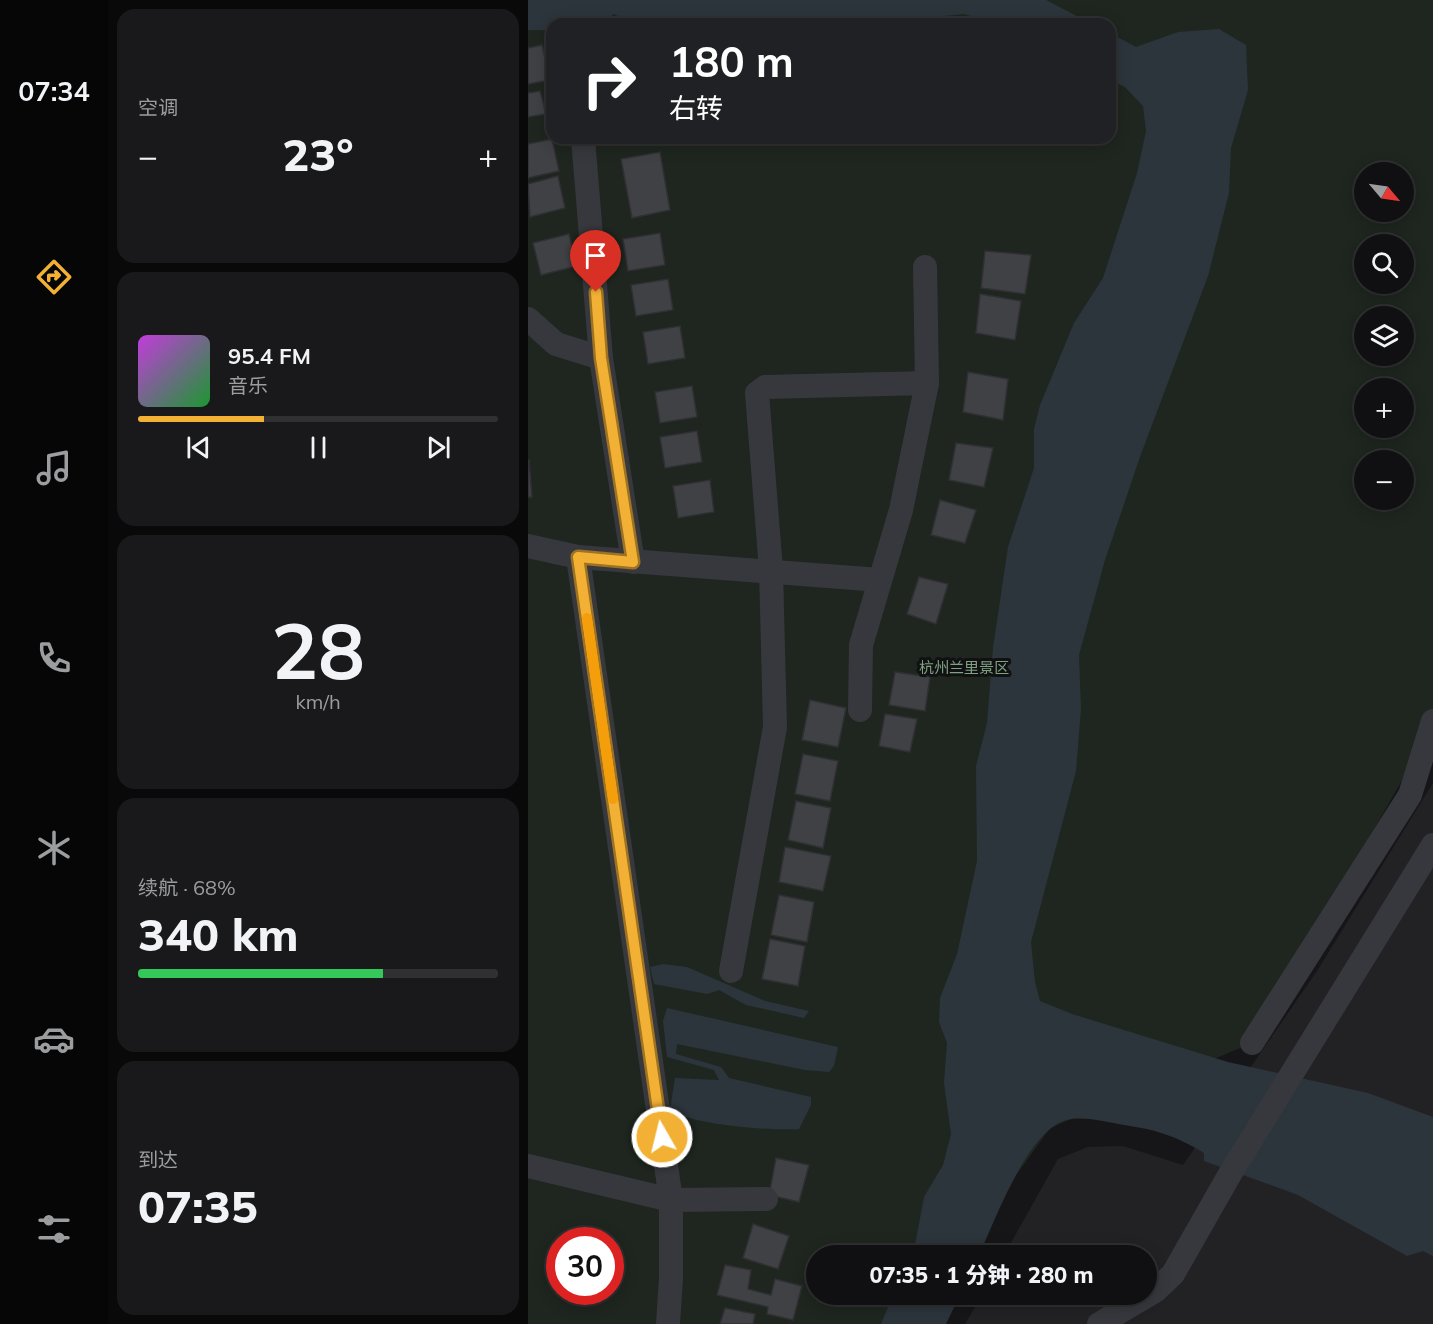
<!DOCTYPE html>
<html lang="zh">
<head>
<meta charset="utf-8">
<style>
  body { margin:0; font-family:Mulish,"Noto Sans SC",sans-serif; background:#19191b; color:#f1f3f6; height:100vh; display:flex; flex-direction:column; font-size:22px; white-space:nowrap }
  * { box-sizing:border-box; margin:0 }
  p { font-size:20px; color:#9c9d9f }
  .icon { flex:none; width:33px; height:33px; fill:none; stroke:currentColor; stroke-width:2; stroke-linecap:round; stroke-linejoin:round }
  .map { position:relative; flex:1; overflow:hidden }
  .panel { display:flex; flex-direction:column; gap:9px; padding:9px; background:#09090a; width:420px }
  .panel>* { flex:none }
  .guide { position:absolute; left:18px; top:18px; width:570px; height:126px; border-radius:18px; box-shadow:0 3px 15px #0003,0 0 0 2px #303032; background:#202124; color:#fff; overflow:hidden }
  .needle { width:39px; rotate:119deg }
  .tools { position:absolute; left:826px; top:162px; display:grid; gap:12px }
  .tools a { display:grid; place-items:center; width:60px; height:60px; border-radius:50%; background:#101012; box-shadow:0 3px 15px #0003,0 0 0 2px #303032; font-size:30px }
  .speed { position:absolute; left:18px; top:1227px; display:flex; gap:12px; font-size:30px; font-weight:700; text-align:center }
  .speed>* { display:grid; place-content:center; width:78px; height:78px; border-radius:50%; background:#101012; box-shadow:0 3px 15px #0003,0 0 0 2px #303032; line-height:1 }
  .speed .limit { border:9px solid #d22; background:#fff; color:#111 }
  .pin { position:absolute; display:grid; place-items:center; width:51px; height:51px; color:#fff; margin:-62px -26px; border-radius:50% 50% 50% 0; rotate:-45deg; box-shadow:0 0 6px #0007 }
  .pin .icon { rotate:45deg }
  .me { position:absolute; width:66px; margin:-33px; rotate:352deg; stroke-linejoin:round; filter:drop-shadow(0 0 4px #0008) }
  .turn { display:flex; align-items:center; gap:21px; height:126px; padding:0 24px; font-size:27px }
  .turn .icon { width:78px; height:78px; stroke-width:2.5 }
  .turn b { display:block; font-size:42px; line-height:51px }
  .big { font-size:45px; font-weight:800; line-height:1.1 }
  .panel .widget { flex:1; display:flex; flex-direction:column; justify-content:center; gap:9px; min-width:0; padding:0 21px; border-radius:18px; background:#19191b }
  .panel .dial { align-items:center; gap:0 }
  .dial b { font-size:78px; line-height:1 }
  .song { display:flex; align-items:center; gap:18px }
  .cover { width:72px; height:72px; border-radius:9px; background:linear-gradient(135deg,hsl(290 70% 55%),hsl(130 70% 35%)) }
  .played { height:6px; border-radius:3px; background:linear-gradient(90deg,#f2b134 35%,#303032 35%) }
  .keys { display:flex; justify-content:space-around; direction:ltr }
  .heat { display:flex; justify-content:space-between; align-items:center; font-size:33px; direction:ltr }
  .charge { height:9px; border-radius:4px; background:linear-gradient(90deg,#34c759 68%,#303032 0) }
  .trip { position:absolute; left:278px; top:1245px; width:351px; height:60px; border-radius:30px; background:#101012; box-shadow:0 3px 15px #0003,0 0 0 2px #303032; font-weight:800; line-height:60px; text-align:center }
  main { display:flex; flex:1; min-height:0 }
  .tab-bar { display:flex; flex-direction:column; width:108px; justify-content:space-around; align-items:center; background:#060607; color:#9c9d9f }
  .tab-bar .icon { width:42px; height:42px }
  .tab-bar .selected { color:#f2b134 }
  .tab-bar b { font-size:27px; color:#f1f3f6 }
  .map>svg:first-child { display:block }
  .built { fill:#222225 }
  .green { fill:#1e261f; fill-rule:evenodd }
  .water { fill:#2c353c }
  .building { fill:#404145; stroke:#303034; stroke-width:1.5 }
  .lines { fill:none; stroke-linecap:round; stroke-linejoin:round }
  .minor { stroke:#37383d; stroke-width:24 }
  .route-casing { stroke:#9d7322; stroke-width:15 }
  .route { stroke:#f2b134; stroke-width:10 }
  .slow { stroke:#f59e0b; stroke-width:10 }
  .labels { text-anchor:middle; stroke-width:6; stroke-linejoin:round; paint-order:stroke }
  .park-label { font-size:15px; fill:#7fa381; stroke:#111113 }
</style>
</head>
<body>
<main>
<nav class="tab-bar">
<b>07:34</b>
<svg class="icon selected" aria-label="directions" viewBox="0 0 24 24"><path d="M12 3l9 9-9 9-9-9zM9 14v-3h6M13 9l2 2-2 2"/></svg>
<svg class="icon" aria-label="music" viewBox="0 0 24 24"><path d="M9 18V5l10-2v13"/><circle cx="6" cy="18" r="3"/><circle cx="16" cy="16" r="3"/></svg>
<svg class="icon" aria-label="phone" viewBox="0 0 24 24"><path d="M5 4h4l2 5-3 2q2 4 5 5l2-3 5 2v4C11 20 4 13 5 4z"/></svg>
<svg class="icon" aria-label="climate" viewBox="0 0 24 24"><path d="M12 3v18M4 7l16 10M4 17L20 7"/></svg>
<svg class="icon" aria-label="car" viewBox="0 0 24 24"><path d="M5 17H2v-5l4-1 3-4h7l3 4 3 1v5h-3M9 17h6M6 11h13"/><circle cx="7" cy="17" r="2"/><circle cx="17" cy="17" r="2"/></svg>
<svg class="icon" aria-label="filters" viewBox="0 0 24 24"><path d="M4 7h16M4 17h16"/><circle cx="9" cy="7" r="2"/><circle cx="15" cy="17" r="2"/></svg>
</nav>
<section class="panel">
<div class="widget"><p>空调</p>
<div class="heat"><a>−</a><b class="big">23°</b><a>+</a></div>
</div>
<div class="widget">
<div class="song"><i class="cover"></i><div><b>95.4 FM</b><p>音乐</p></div></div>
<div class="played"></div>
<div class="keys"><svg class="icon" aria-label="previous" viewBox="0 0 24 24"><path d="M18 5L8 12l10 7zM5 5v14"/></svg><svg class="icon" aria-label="pause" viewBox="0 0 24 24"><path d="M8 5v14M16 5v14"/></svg><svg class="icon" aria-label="next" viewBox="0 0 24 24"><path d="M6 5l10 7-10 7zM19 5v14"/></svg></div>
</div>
<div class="widget dial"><b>28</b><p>km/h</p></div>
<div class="widget"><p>续航 · 68%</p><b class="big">340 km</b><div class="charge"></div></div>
<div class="widget"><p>到达</p><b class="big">07:35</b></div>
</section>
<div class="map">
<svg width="905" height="1324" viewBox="0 0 905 1324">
  <rect width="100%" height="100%" fill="#161618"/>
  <path class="built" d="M905,783V1324H437L454,1295L618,1294V1256L476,1255L530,1159L560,1147L595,1146L655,1165L789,971Z"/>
  <path class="green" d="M0,0H905V726L724,1043L522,1128L431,1255L288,1256V1294L403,1295L382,1324H0ZM24,24H582V138H24ZM837,172H876V212H837ZM837,244H876V284H837ZM837,316H876V356H837ZM837,388H876V428H837ZM837,460H876V500H837ZM32,1240H82V1292H32Z"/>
  <g class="water">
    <path d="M0,0H518L564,24H467L436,14L397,18L381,24H103L86,14L72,24H24V30H0Z"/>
    <path d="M691,29L718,45L720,90L703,148L701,193L680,276L613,454L577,560L551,655L553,709L548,771L503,942L507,982L512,1001L544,1014L700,1062L840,1093L905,1117V1256L895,1251L879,1256L770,1195L676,1161V1153C645,1134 624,1129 590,1124C575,1121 554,1116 539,1120C500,1129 467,1221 451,1255L381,1256L387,1245L396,1197L415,1165L423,1134L416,1083L419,1043L411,1022L412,998L429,954L449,861L448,766L459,723L465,648L480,547L506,468V429L512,405L546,323L575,278L609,173L618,131L615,106L597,87L582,80V33L608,47L650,32Z"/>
    <path d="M135,964L159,967L237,1001L281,1011L276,1018L218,1005L191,990L179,994L126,984L122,967Z"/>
    <path d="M139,1008L310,1047L306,1066L301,1072L277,1070L149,1044L148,1054L193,1067L201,1078L283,1097V1105L271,1129C245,1131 160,1125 142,1109L147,1078L191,1080L186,1070L139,1057L135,1021Z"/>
    <path d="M365,1295V1294L432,1295L418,1324H353Z"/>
  </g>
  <g class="building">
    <path d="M14,45L22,80L0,84V48Z"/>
    <path d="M12,91L18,114L0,117V93Z"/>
    <path d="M24,139L31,171L0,178V144Z"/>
    <path d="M132,152L142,210L104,218L93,159Z"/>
    <path d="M30,176L37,208L2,217L0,184Z"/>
    <path d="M132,233L137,265L100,271L95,239Z"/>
    <path d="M41,234L49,266L13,275L5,243Z"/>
    <path d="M457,251L503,255L497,294L453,288Z"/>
    <path d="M140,279L145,310L108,316L103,285Z"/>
    <path d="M452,294L493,301L487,340L448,333Z"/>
    <path d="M152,326L157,358L120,364L115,332Z"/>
    <path d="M440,372L480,379L475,420L435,412Z"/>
    <path d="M164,386L169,417L132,423L127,392Z"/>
    <path d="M169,431L174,462L137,468L132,437Z"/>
    <path d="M428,443L465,448L456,487L421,480Z"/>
    <path d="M0,460H1L4,497H0Z"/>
    <path d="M182,480L186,512L150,518L145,486Z"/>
    <path d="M412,500L448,510L437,543L403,535Z"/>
    <path d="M391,577L420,584L408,624L379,614Z"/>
    <path d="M367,672L402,677L397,711L361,705Z"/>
    <path d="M282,700L318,708L310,747L274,740Z"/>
    <path d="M357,714L389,719L382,752L351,746Z"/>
    <path d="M275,754L310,761L302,801L267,794Z"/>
    <path d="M268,801L303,808L295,848L260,840Z"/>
    <path d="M257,847L303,856L295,891L251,882Z"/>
    <path d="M251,895L286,902L279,942L243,935Z"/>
    <path d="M242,939L277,946L270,986L234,979Z"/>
    <path d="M248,1158L281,1165L271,1202L241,1195Z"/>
    <path d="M225,1224L261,1236L250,1269L215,1258Z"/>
    <path d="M197,1265L223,1270L220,1289L243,1295L247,1279L274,1286L265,1320L239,1314L240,1307L189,1295Z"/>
    <path d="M197,1308L227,1314L225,1324H192Z"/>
  </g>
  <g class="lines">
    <g class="minor">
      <path d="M55,138L73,358L105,562"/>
      <path d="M0,319L28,344L73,358"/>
      <path d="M0,546L50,557L352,580"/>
      <path d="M50,557L143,1200V1278L140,1324"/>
      <path d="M332,710L333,645L373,510L399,383L397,267"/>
      <path d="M203,971L247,727L243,570L229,393L237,387L399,383"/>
      <path d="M724,1043L882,795L905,721"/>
      <path d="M0,1166L143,1200L238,1199"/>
      <path d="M571,1324L627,1291L645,1274L702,1174L905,845"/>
    </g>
  </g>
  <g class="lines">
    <defs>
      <path id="route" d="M68,292L73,358L105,562L50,557L134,1137"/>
    </defs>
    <use href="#route" class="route-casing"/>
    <use href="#route" class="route"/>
    <path class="slow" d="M59,618L85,799"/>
  </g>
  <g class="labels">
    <g class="park-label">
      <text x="436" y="673">杭州兰里景区</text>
    </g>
  </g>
</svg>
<div class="tools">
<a><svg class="needle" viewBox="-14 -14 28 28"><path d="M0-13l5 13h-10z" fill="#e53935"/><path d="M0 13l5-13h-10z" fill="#9c9d9f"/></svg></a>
<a><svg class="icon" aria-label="search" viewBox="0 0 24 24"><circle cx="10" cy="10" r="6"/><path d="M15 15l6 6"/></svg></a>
<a><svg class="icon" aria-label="layers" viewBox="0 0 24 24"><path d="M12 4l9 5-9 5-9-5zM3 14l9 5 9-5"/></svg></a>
<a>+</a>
<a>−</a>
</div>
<div class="speed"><div class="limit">30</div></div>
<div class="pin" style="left:68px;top:292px;background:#d93025"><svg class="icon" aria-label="arrive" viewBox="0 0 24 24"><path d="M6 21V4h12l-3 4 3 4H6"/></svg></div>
<svg class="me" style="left:134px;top:1137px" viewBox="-20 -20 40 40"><circle r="17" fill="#f2b134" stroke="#fff" stroke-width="3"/><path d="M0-11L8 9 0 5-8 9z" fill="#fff"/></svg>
<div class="trip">07:35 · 1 分钟 · 280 m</div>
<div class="guide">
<div class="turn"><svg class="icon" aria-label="right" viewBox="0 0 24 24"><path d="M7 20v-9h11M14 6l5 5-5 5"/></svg><div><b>180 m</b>右转</div></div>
</div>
</div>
</main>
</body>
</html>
